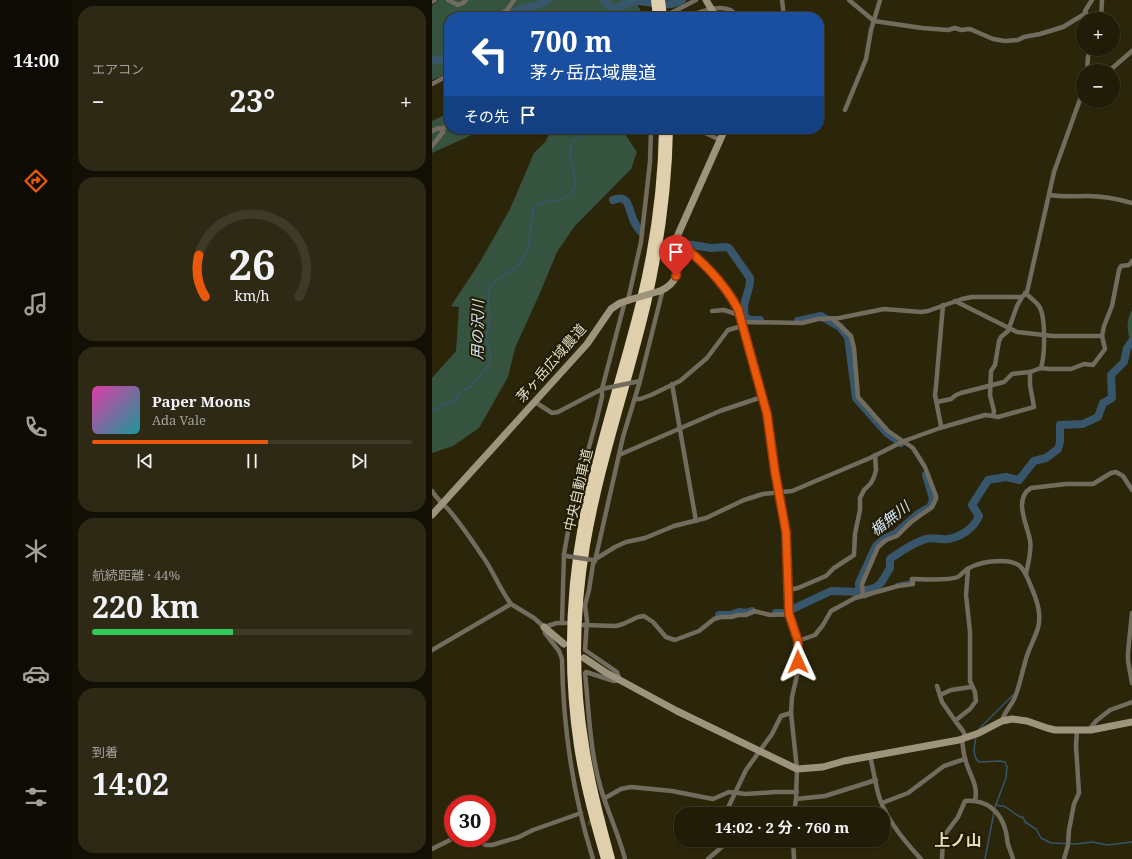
<!DOCTYPE html>
<html lang="ja">
<head>
<meta charset="utf-8">
<style>
  body { margin:0; font-family:"Noto Serif","Noto Sans JP",serif; background:#2d2915; color:#f1f3f6; height:100vh; display:flex; flex-direction:column; font-size:15px; white-space:nowrap }
  * { box-sizing:border-box; margin:0 }
  p { font-size:13px; color:#a2a19b }
  .icon { flex:none; width:22px; height:22px; fill:none; stroke:currentColor; stroke-width:2; stroke-linecap:round; stroke-linejoin:round }
  .map { position:relative; flex:1; overflow:hidden }
  .drawer { display:flex; flex-direction:column; gap:6px; padding:6px; background:#120f04; width:360px }
  .drawer>* { flex:none }
  .top-card { position:absolute; left:12px; top:12px; width:380px; height:122px; border-radius:16px; box-shadow:0 1px 3px #0004,0 0 0 1px #3d3a28; background:#1a4fa0; color:#fff; overflow:hidden }
  .controls { position:absolute; left:644px; top:12px; display:grid; gap:8px }
  .controls a { display:grid; place-items:center; width:44px; height:44px; border-radius:50%; background:#201c07; box-shadow:0 1px 3px #0004,0 0 0 1px #3d3a28; font-size:20px }
  .speed { position:absolute; left:12px; top:795px; display:flex; gap:8px; font-size:20px; font-weight:700; text-align:center }
  .speed>* { display:grid; place-content:center; width:52px; height:52px; border-radius:50%; background:#201c07; box-shadow:0 1px 3px #0004,0 0 0 1px #3d3a28; line-height:1 }
  .speed .limit { border:6px solid #d22; background:#fff; color:#111 }
  .pin { position:absolute; display:grid; place-items:center; width:34px; height:34px; color:#fff; margin:-41px -17px; border-radius:50% 50% 50% 0; rotate:-45deg; box-shadow:0 0 4px #0007 }
  .pin .icon { rotate:45deg }
  .me { position:absolute; width:44px; margin:-22px; rotate:359deg; stroke-linejoin:round; filter:drop-shadow(0 0 3px #0008) }
  .turn { display:flex; align-items:center; gap:14px; height:84px; padding:0 20px; font-size:18px }
  .turn .icon { width:52px; height:52px; stroke-width:2.5 }
  .turn b { display:block; font-size:28px; line-height:34px }
  .then { display:flex; align-items:center; height:38px; padding:0 20px; background:#0003; gap:8px; font-size:15px }
  .big { font-size:30px; font-weight:700; line-height:1.1 }
  .drawer .tile { flex:1; display:flex; flex-direction:column; justify-content:center; gap:6px; min-width:0; padding:0 14px; border-radius:16px; background:#2d2915 }
  .drawer .dial { align-items:center; gap:0 }
  .dial svg { height:104px; overflow:visible; fill:none; stroke:#3d3a28; stroke-width:7; stroke-linecap:round; text-anchor:middle }
  .dial text { fill:#f1f3f6; stroke:none }
  .song { display:flex; align-items:center; gap:12px }
  .cover { width:48px; height:48px; border-radius:6px; background:linear-gradient(135deg,hsl(320 70% 55%),hsl(180 70% 35%)) }
  .played { height:4px; border-radius:2px; background:linear-gradient(90deg,#ea580c 55%,#3d3a28 55%) }
  .keys { display:flex; justify-content:space-around; direction:ltr }
  .heat { display:flex; justify-content:space-between; align-items:center; font-size:22px; direction:ltr }
  .charge { height:6px; border-radius:3px; background:linear-gradient(90deg,#34c759 44%,#3d3a28 0) }
  .trip { position:absolute; left:242px; top:807px; width:216px; height:40px; border-radius:16px; background:#201c07; box-shadow:0 1px 3px #0004,0 0 0 1px #3d3a28; font-weight:700; line-height:40px; text-align:center }
  main { display:flex; flex:1; min-height:0 }
  .dock { display:flex; flex-direction:column; width:72px; justify-content:space-around; align-items:center; background:#0d0b03; color:#a2a19b }
  .dock .icon { width:28px; height:28px }
  .dock .on { color:#ea580c }
  .dock b { font-size:18px; color:#f1f3f6 }
  .map>svg:first-child { display:block }
  .forest { fill:#35533f }
  .lines { fill:none; stroke-linecap:round; stroke-linejoin:round }
  .stream { stroke:#38566b; stroke-width:1.5 }
  .river { stroke:#38566b; stroke-width:8 }
  .street-tunnel { stroke:#464026; stroke-width:4.5; stroke-dasharray:4.5 2; stroke-linecap:butt }
  .street { stroke:#726c5e; stroke-width:4.5 }
  .secondary { stroke:#9e947e; stroke-width:7 }
  .highway { stroke:#e0cfad; stroke-width:8 }
  .street-bridge { stroke:#726c5e; stroke-width:4.5 }
  .secondary-bridge { stroke:#9e947e; stroke-width:7 }
  .highway-bridge { stroke:#e0cfad; stroke-width:8 }
  .route-casing { stroke:#983908; stroke-width:10 }
  .route { stroke:#ea580c; stroke-width:7 }
  .labels { text-anchor:middle; stroke-width:4; stroke-linejoin:round; paint-order:stroke }
  .street-label { font-size:14px; fill:#dfdccc; stroke:#211b01 }
  .water-label { font-size:15px; font-style:italic; fill:#d2e7f8; stroke:#211b01 }
  .quarter-label { font-size:16px; font-weight:bold; fill:#e5ddbd; stroke:#211b01 }
</style>
</head>
<body>
<main>
<nav class="dock">
<b>14:00</b>
<svg class="icon on" aria-label="directions" viewBox="0 0 24 24"><path d="M12 3l9 9-9 9-9-9zM9 14v-3h6M13 9l2 2-2 2"/></svg>
<svg class="icon" aria-label="music" viewBox="0 0 24 24"><path d="M9 18V5l10-2v13"/><circle cx="6" cy="18" r="3"/><circle cx="16" cy="16" r="3"/></svg>
<svg class="icon" aria-label="phone" viewBox="0 0 24 24"><path d="M5 4h4l2 5-3 2q2 4 5 5l2-3 5 2v4C11 20 4 13 5 4z"/></svg>
<svg class="icon" aria-label="climate" viewBox="0 0 24 24"><path d="M12 3v18M4 7l16 10M4 17L20 7"/></svg>
<svg class="icon" aria-label="car" viewBox="0 0 24 24"><path d="M5 17H2v-5l4-1 3-4h7l3 4 3 1v5h-3M9 17h6M6 11h13"/><circle cx="7" cy="17" r="2"/><circle cx="17" cy="17" r="2"/></svg>
<svg class="icon" aria-label="filters" viewBox="0 0 24 24"><path d="M4 7h16M4 17h16"/><circle cx="9" cy="7" r="2"/><circle cx="15" cy="17" r="2"/></svg>
</nav>
<section class="drawer">
<div class="tile"><p>エアコン</p>
<div class="heat"><a>−</a><b class="big">23°</b><a>+</a></div>
</div>
<div class="tile dial"><svg viewBox="0 0 100 80">
<path d="M14 69A42 42 0 1 1 86 69"/>
<path d="M14 69A42 42 0 0 1 9 37" stroke="#ea580c"/>
<text x="50" y="56" font-size="32" font-weight="700">26</text>
<text x="50" y="72" font-size="11">km/h</text>
</svg></div>
<div class="tile">
<div class="song"><i class="cover"></i><div><b>Paper Moons</b><p>Ada Vale</p></div></div>
<div class="played"></div>
<div class="keys"><svg class="icon" aria-label="previous" viewBox="0 0 24 24"><path d="M18 5L8 12l10 7zM5 5v14"/></svg><svg class="icon" aria-label="pause" viewBox="0 0 24 24"><path d="M8 5v14M16 5v14"/></svg><svg class="icon" aria-label="next" viewBox="0 0 24 24"><path d="M6 5l10 7-10 7zM19 5v14"/></svg></div>
</div>
<div class="tile"><p>航続距離 · 44%</p><b class="big">220 km</b><div class="charge"></div></div>
<div class="tile"><p>到着</p><b class="big">14:02</b></div>
</section>
<div class="map">
<svg width="700" height="859" viewBox="0 0 700 859">
  <rect width="100%" height="100%" fill="#2b2509"/>
  <g class="forest">
    <path d="M7,0H206L204,2L212,17H17V73L0,80V6Z"/>
    <path d="M17,113V129H53L0,153V121Z"/>
    <path d="M119,129H192L191,131L205,152L199,169L142,227L125,252L108,293L83,348L76,377L47,428L21,446L0,453V378L24,351L27,307L19,306L48,262L78,209L102,153L114,141Z"/>
    <path d="M700,310V343C694,334 694,319 700,310Z"/>
  </g>
  <g class="lines">
    <g class="stream">
      <path d="M180,17L183,8"/>
      <path d="M0,410L23,400L30,391L39,386L45,380L57,364L59,357L54,339L58,322L56,291L60,285L66,279L83,268L90,260L96,249L101,211L104,205C113,200 129,202 136,196C155,182 131,162 140,144C143,138 149,134 155,129"/>
      <path d="M464,584L478,581"/>
      <path d="M427,592L430,597L433,598L437,596"/>
      <path d="M547,729L581,695"/>
      <path d="M544,736C543,745 539,755 547,762L568,761L573,762L575,767L574,778L563,807L553,859"/>
      <path d="M564,804L567,806H572L588,817H591L593,822L604,829L609,838L619,843L643,844L661,842L675,845L700,842"/>
    </g>
    <g class="river">
      <path d="M172,0L177,6L183,8C190,6 197,2 204,1C220,1 235,9 250,0"/>
      <path d="M72,17C86,7 104,9 116,0"/>
      <path d="M0,61L17,57"/>
      <path d="M181,200C196,194 196,206 200,216C201,222 205,226 208,231"/>
      <path d="M254,244L279,248L294,247L297,248L318,278C319,292 309,301 313,317L318,320H328"/>
      <path d="M366,321L389,316L408,327L416,337L424,398L455,433L469,443"/>
      <path d="M427,592V583L444,546L452,539L463,534L486,514L498,507L500,503L501,499L494,475"/>
      <path d="M344,613H352L399,591L427,592L443,588L449,583L458,568V559C468,552 479,544 491,540C500,536 507,540 516,539C529,537 542,528 547,516L540,505L556,480L574,477L587,480L602,461L614,458L626,449L628,442V425L651,424L666,417L671,403L680,398L679,375L692,362L695,348L700,341"/>
      <path d="M287,615H299L307,612L314,613L320,611"/>
    </g>
    <path class="street-tunnel" d="M156,823L174,818"/>
    <g class="street">
      <path d="M16,0L26,5L31,3L34,0"/>
      <path d="M350,0L352,17"/>
      <path d="M417,0L442,21L490,28L516,30L523,28L529,30L538,29L561,39L573,41L586,40L592,37L608,34L631,27L654,13"/>
      <path d="M0,2L3,0"/>
      <path d="M70,17L69,14L75,10L82,0"/>
      <path d="M86,17L111,13L126,17"/>
      <path d="M126,17L133,15L143,17"/>
      <path d="M220,17L239,13L264,0"/>
      <path d="M255,17C269,11 297,0 305,17"/>
      <path d="M656,19L653,11L660,0"/>
      <path d="M669,19L670,0"/>
      <path d="M655,71L656,57L658,49"/>
      <path d="M677,71L700,51"/>
      <path d="M0,84L17,75"/>
      <path d="M413,110L434,59L439,30L448,0"/>
      <path d="M9,129L17,125"/>
      <path d="M265,129L288,140"/>
      <path d="M0,131L7,128L11,131V132L0,146"/>
      <path d="M617,195C631,197 642,196 656,196C670,196 686,199 700,203"/>
      <path d="M244,239L272,263L298,295L306,309L317,352L329,389L335,414L343,472L354,532L357,614L366,641V671L360,697L359,713L365,769L364,799L362,814"/>
      <path d="M593,293C598,297 603,301 607,306C614,317 613,355 609,368"/>
      <path d="M196,300L209,242L218,162L219,129"/>
      <path d="M280,311L292,310L307,315"/>
      <path d="M401,319L419,336L422,348L426,397L456,431L481,448L493,467L504,496V499L500,507L479,522L465,536L454,540L446,547L430,584L431,596"/>
      <path d="M309,322L370,323L386,319L407,318L452,309L489,312L496,311L530,299L540,297H590"/>
      <path d="M670,336L672,326L680,306L687,270L689,266L697,265L700,261"/>
      <path d="M598,372V385L602,407L566,417L561,416L562,411L558,395L559,371L563,365L567,341L569,337L576,331L585,306L590,297L595,292L622,172L651,91"/>
      <path d="M240,384L264,521"/>
      <path d="M203,399H208L219,395L248,381L275,358L296,330L310,326"/>
      <path d="M103,402L120,413L126,412L170,389"/>
      <path d="M505,402L519,399L524,395L529,393L572,382L580,374L598,372L609,368L618,369H639L652,364L661,365L673,349L670,336H621L585,332L523,301"/>
      <path d="M508,428L553,415L561,416"/>
      <path d="M187,455L288,411L330,397"/>
      <path d="M0,491C5,499 10,503 16,509C28,523 39,539 49,554C61,570 67,588 79,604"/>
      <path d="M162,560L183,547L194,542L213,538L242,526L274,518L312,500L331,494L360,491L438,458L472,441L508,428L509,426L503,395L504,386L511,305"/>
      <path d="M594,574C596,564 600,550 598,540C595,524 581,499 599,488L634,484H661L679,473L684,472L691,476L700,490"/>
      <path d="M357,590L366,588L394,576L402,568L422,555L423,534L428,510V498L432,490L439,483L442,477L444,470L443,455"/>
      <path d="M700,613L696,652V661L700,683"/>
      <path d="M130,622L132,554L140,509L165,418L170,397V389L193,301"/>
      <path d="M151,625L184,626L191,624L206,617L212,616L221,622L234,637L243,640L267,631L282,619L289,617H299L306,615H314L322,611L338,615L357,614"/>
      <path d="M112,627L125,623H134"/>
      <path d="M366,641L383,635L391,625L399,611L423,598L466,586L481,584L480,579C491,579 516,581 526,577C529,575 532,571 535,569C544,564 557,561 568,561C587,561 591,566 598,584C604,598 610,612 606,628C603,638 597,648 594,659C590,672 588,685 583,697C580,705 572,712 570,721"/>
      <path d="M0,650L79,604L102,618L112,627L113,633L127,651L130,659C131,725 141,795 161,859"/>
      <path d="M505,686L510,702L524,722"/>
      <path d="M508,695L519,690L539,687"/>
      <path d="M657,730L664,721L678,710L700,702"/>
      <path d="M534,738L531,731L524,722V720L538,709L544,701L543,692L538,681V632L534,595L536,569"/>
      <path d="M530,739C531,746 531,752 533,758C536,773 547,785 543,800"/>
      <path d="M438,756C441,768 443,781 446,793C452,816 473,842 489,859"/>
      <path d="M173,798L189,789L199,787L240,791L281,799L297,792L314,794L343,792H365"/>
      <path d="M364,799L393,796L444,780"/>
      <path d="M450,803L476,793L512,766L533,759"/>
      <path d="M293,814L314,770L340,734L349,716L359,713"/>
      <path d="M41,838L54,845H60L87,837L101,830L149,813"/>
      <path d="M361,840L362,859"/>
      <path d="M0,849L22,838"/>
      <path d="M193,859C187,835 176,813 169,789C158,752 157,712 153,673L154,672L182,681L188,680L185,672L153,650L155,621L153,605L157,590L161,564L163,561L191,437L208,381L231,289"/>
      <path d="M276,859L292,845L305,840"/>
      <path d="M510,859L511,837L526,817L533,801C554,799 569,811 574,832C575,836 575,840 576,844C577,849 580,854 581,859"/>
      <path d="M632,859L636,845L637,830L642,804L647,793L644,746L645,730"/>
    </g>
    <g class="secondary">
      <path d="M228,291C256,279 239,259 244,239L293,129"/>
      <path d="M0,515L155,344L179,309L188,303L197,300"/>
      <path d="M112,627L132,644"/>
      <path d="M152,658L173,672L245,711L365,769L391,767L412,761L527,740L547,733L570,721L580,719L595,721L615,728L623,730H659L700,722"/>
    </g>
    <g class="highway">
      <path d="M173,859C162,822 152,785 146,746C135,671 137,594 151,520C166,446 190,375 208,303C222,246 230,187 231,129"/>
      <path d="M179,859C169,822 159,785 153,746C142,681 143,611 154,545C168,463 196,384 215,303C228,246 236,188 237,129"/>
    </g>
    <g class="street-bridge">
      <path d="M170,389L208,381"/>
      <path d="M134,556L161,560"/>
    </g>
    <g class="secondary-bridge">
      <path d="M274,0L284,17"/>
      <path d="M197,300L228,291"/>
    </g>
    <g class="highway-bridge">
      <path d="M223,0L225,17"/>
      <path d="M229,0L231,17"/>
    </g>
  </g>
  <g class="lines">
    <defs>
      <path id="route" d="M244,276C247,263 241,252 244,240C269,260 291,281 306,309L335,414L343,472L354,532L357,614L366,641V662"/>
    </defs>
    <use href="#route" class="route-casing"/>
    <use href="#route" class="route"/>
  </g>
  <g class="labels">
    <g class="street-label">
      <text transform="translate(119 363) rotate(-49)" y="5">茅ヶ岳広域農道</text>
      <text transform="translate(146 490) rotate(-77)" y="5">中央自動車道</text>
    </g>
    <g class="water-label">
      <text transform="translate(46 330) rotate(-89)" y="5">用の沢川</text>
      <text transform="translate(458 519) rotate(-38)" y="5">楯無川</text>
    </g>
    <g class="quarter-label">
      <text x="526" y="846">上ノ山</text>
    </g>
  </g>
</svg>
<div class="controls">
<a>+</a>
<a>−</a>
</div>
<div class="speed"><div class="limit">30</div></div>
<div class="pin" style="left:244px;top:276px;background:#d93025"><svg class="icon" aria-label="arrive" viewBox="0 0 24 24"><path d="M6 21V4h12l-3 4 3 4H6"/></svg></div>
<svg class="me" style="left:366px;top:662px" viewBox="-20 -20 40 40"><path d="M0-17L14 15 0 8-14 15z" fill="#ea580c" stroke="#fff" stroke-width="4"/></svg>
<div class="trip">14:02 · 2 分 · 760 m</div>
<div class="top-card">
<div class="turn"><svg class="icon" aria-label="left" viewBox="0 0 24 24"><path d="M17 20v-9H6M10 6l-5 5 5 5"/></svg><div><b>700 m</b>茅ヶ岳広域農道</div></div>
<div class="then">その先<svg class="icon" aria-label="arrive" viewBox="0 0 24 24"><path d="M6 21V4h12l-3 4 3 4H6"/></svg></div>
</div>
</div>
</main>
</body>
</html>
